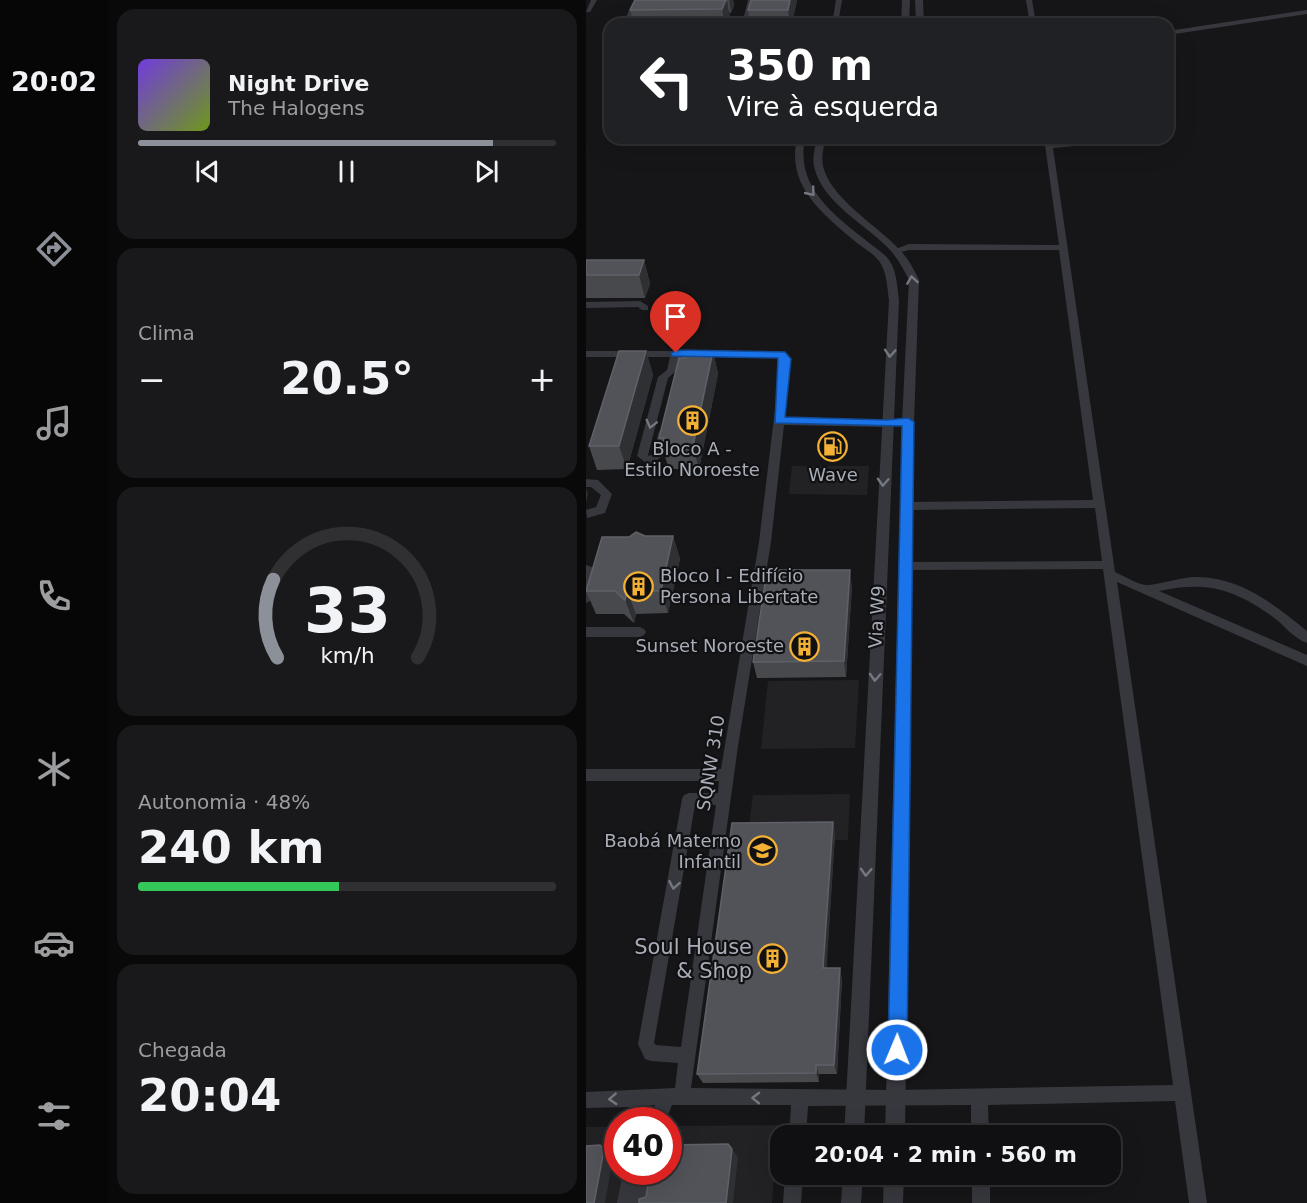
<!DOCTYPE html>
<html lang="pt">
<head>
<meta charset="utf-8">
<style>
  body { margin:0; font-family:"DejaVu Sans",sans-serif; background:#19191b; color:#f1f3f6; height:100vh; display:flex; flex-direction:column; font-size:22px; white-space:nowrap }
  * { box-sizing:border-box; margin:0 }
  p { font-size:20px; color:#9c9d9f }
  .icon { flex:none; width:33px; height:33px; fill:none; stroke:currentColor; stroke-width:2; stroke-linecap:round; stroke-linejoin:round }
  .map { position:relative; flex:1; overflow:hidden }
  .drawer { display:flex; flex-direction:column; gap:9px; padding:9px; background:#09090a; width:478px }
  .drawer>* { flex:none }
  .banner { position:absolute; left:18px; top:18px; width:570px; height:126px; border-radius:18px; box-shadow:0 6px 24px #0002,0 0 0 2px #303032; background:#202124; color:#fff; overflow:hidden }
  .speed { position:absolute; left:18px; top:1107px; display:flex; gap:12px; font-size:30px; font-weight:700; text-align:center }
  .speed>* { display:grid; place-content:center; width:78px; height:78px; border-radius:50%; background:#101012; box-shadow:0 6px 24px #0002,0 0 0 2px #303032; line-height:1 }
  .speed .limit { border:9px solid #d22; background:#fff; color:#111 }
  .pin { position:absolute; display:grid; place-items:center; width:51px; height:51px; color:#fff; margin:-62px -26px; border-radius:50% 50% 50% 0; rotate:-45deg; box-shadow:0 0 6px #0007 }
  .pin .icon { rotate:45deg }
  .me { position:absolute; width:66px; margin:-33px; rotate:1deg; stroke-linejoin:round; filter:drop-shadow(0 0 4px #0008) }
  .turn { display:flex; align-items:center; gap:21px; height:126px; padding:0 24px; font-size:27px }
  .turn .icon { width:78px; height:78px; stroke-width:2.5 }
  .turn b { display:block; font-size:42px; line-height:51px }
  .big { font-size:45px; font-weight:800; line-height:1.1 }
  .drawer .card { flex:1; display:flex; flex-direction:column; justify-content:center; gap:9px; min-width:0; padding:0 21px; border-radius:18px; background:#19191b }
  .drawer .dial { align-items:center; gap:0 }
  .dial svg { height:156px; overflow:visible; fill:none; stroke:#303032; stroke-width:7; stroke-linecap:round; text-anchor:middle }
  .dial text { fill:#f1f3f6; stroke:none }
  .song { display:flex; align-items:center; gap:18px }
  .cover { width:72px; height:72px; border-radius:9px; background:linear-gradient(135deg,hsl(260 70% 55%),hsl(80 70% 35%)) }
  .played { height:6px; border-radius:3px; background:linear-gradient(90deg,#8c9099 85%,#303032 85%) }
  .keys { display:flex; justify-content:space-around; direction:ltr }
  .heat { display:flex; justify-content:space-between; align-items:center; font-size:33px; direction:ltr }
  .charge { height:9px; border-radius:4px; background:linear-gradient(90deg,#34c759 48%,#303032 0) }
  .trip { position:absolute; left:184px; top:1125px; width:351px; height:60px; border-radius:18px; background:#101012; box-shadow:0 6px 24px #0002,0 0 0 2px #303032; font-weight:800; line-height:60px; text-align:center }
  main { display:flex; flex:1; min-height:0 }
  .dock { display:flex; flex-direction:column; width:108px; justify-content:space-around; align-items:center; background:#060607; color:#9c9d9f }
  .dock .icon { width:42px; height:42px }
  .dock .selected { color:#8c9099 }
  .dock b { font-size:27px; color:#f1f3f6 }
  .map>svg:first-child { display:block }
  .built { fill:#222225 }
  .lines { fill:none; stroke-linecap:round; stroke-linejoin:round }
  .minor { fill:#37383d; fill-rule:evenodd }
  .tertiary { fill:#37383d; fill-rule:evenodd }
  .wall { fill:#47494d }
  .shaded-wall { fill:#2f3033 }
  .building { fill:#525359; stroke:#5f6168; stroke-width:1.5 }
  .oneway { stroke:#757881 }
  .route { fill:#1a73e8; stroke:#114b97; stroke-width:1.5 }
  .labels { text-anchor:middle; stroke-width:4.5; stroke-linejoin:round; paint-order:stroke }
  .poi-label { font-size:18px; fill:#a8adb8; stroke:#111113 }
  .street-label { font-size:18px; fill:#a8adb8; stroke:#111113 }
  .near-poi-label { font-size:21px; fill:#a8adb8; stroke:#111113; text-anchor:end }
</style>
</head>
<body>
<main>
<nav class="dock">
<b>20:02</b>
<svg class="icon selected" aria-label="directions" viewBox="0 0 24 24"><path d="M12 3l9 9-9 9-9-9zM9 14v-3h6M13 9l2 2-2 2"/></svg>
<svg class="icon" aria-label="music" viewBox="0 0 24 24"><path d="M9 18V5l10-2v13"/><circle cx="6" cy="18" r="3"/><circle cx="16" cy="16" r="3"/></svg>
<svg class="icon" aria-label="phone" viewBox="0 0 24 24"><path d="M5 4h4l2 5-3 2q2 4 5 5l2-3 5 2v4C11 20 4 13 5 4z"/></svg>
<svg class="icon" aria-label="climate" viewBox="0 0 24 24"><path d="M12 3v18M4 7l16 10M4 17L20 7"/></svg>
<svg class="icon" aria-label="car" viewBox="0 0 24 24"><path d="M5 17H2v-5l4-1 3-4h7l3 4 3 1v5h-3M9 17h6M6 11h13"/><circle cx="7" cy="17" r="2"/><circle cx="17" cy="17" r="2"/></svg>
<svg class="icon" aria-label="filters" viewBox="0 0 24 24"><path d="M4 7h16M4 17h16"/><circle cx="9" cy="7" r="2"/><circle cx="15" cy="17" r="2"/></svg>
</nav>
<section class="drawer">
<div class="card">
<div class="song"><i class="cover"></i><div><b>Night Drive</b><p>The Halogens</p></div></div>
<div class="played"></div>
<div class="keys"><svg class="icon" aria-label="previous" viewBox="0 0 24 24"><path d="M18 5L8 12l10 7zM5 5v14"/></svg><svg class="icon" aria-label="pause" viewBox="0 0 24 24"><path d="M8 5v14M16 5v14"/></svg><svg class="icon" aria-label="next" viewBox="0 0 24 24"><path d="M6 5l10 7-10 7zM19 5v14"/></svg></div>
</div>
<div class="card"><p>Clima</p>
<div class="heat"><a>−</a><b class="big">20.5°</b><a>+</a></div>
</div>
<div class="card dial"><svg viewBox="0 0 100 80">
<path d="M14 69A42 42 0 1 1 86 69"/>
<path d="M14 69A42 42 0 0 1 12 29" stroke="#8c9099"/>
<text x="50" y="56" font-size="32" font-weight="700">33</text>
<text x="50" y="72" font-size="11">km/h</text>
</svg></div>
<div class="card"><p>Autonomia · 48%</p><b class="big">240 km</b><div class="charge"></div></div>
<div class="card"><p>Chegada</p><b class="big">20:04</b></div>
</section>
<div class="map">
<svg width="721" height="1203" viewBox="0 0 721 1203">
  <rect width="100%" height="100%" fill="#161618"/>
  <g class="built">
    <path d="M206,466H283L281,495L203,494Z"/>
    <path d="M273,680L269,748L175,749L182,681Z"/>
    <path d="M264,794L262,840L161,841L167,795Z"/>
    <path d="M192,1125L186,1203H0V1127H31L32,1172H82L83,1126Z"/>
  </g>
  <g class="lines">
    <g class="minor">
      <path d="M5,0H11L4,12H0Z"/>
      <path d="M48,0H54L46,14H62L64,15V17H40Z"/>
      <path d="M162,0H168L162,24H156Z"/>
      <path d="M250,0H256L252,24H246Z"/>
      <path d="M440,0H446L450,24H444Z"/>
      <path d="M721,10V14L582,35V31Z"/>
      <path d="M582,113L589,118L586,132L582,134Z"/>
      <path d="M458,138H466L467,143L529,138H560L556,140L467,148L529,572C538,576 549,583 559,585C568,586 596,577 610,577C654,577 688,604 721,631V643C709,639 700,628 691,620C651,590 623,580 573,591L721,655V666L531,582L621,1203H603L589,1101L402,1105L403,1136H385V1105L222,1106L220,1136H203L205,1105H86L80,1120H64L69,1105L60,1106V1120H44L43,1107L0,1108V1092L89,1088L92,1063L65,1061L59,1059L52,1044L96,799L98,795L103,793H132L133,781H0V769H135L173,542L195,360L192,357L183,356H94L90,371L82,378L62,455L63,456L67,454L73,431L78,428L83,431L77,456L63,465L51,456L72,377L81,370L84,357H0V351H195L205,359L198,418L300,421L305,424L300,427L198,425L185,542L152,746L105,1088L311,1090L587,1085L517,569L321,570L315,566L321,562L516,561L509,508L321,510L315,506L321,502L507,500L473,250H323L311,253L307,250L323,244L473,245ZM109,805H130L95,1047L70,1045L68,1043Z"/>
      <path d="M54,301L62,306V310H56L52,307L0,308V302Z"/>
      <path d="M0,479L12,480L26,494L19,513L1,518L0,510L10,507L15,495L5,487H0Z"/>
      <path d="M0,565L11,569L13,572L6,598L4,601L0,603Z"/>
      <path d="M0,627H54L58,629L60,632L58,635L54,637H0Z"/>
      <path d="M37,1172H71L66,1203H31Z"/>
      <path d="M199,1174H217L215,1203H197Z"/>
      <rect x="386" y="1174" width="18" height="29"/>
    </g>
    <g class="tertiary">
      <path d="M316,0H324L323,24H315Z"/>
      <path d="M329,0H337L338,24H330Z"/>
      <path d="M211,138H219C209,187 247,214 282,242C289,248 297,252 303,260C311,271 311,287 313,300L278,1136H258L303,300C301,288 301,274 295,264C290,255 279,249 271,243C237,214 200,187 211,138Z"/>
      <path d="M231,138H239C238,147 235,157 237,166C244,197 287,223 309,245C320,255 327,267 333,280L328,422L319,1136H299L316,422L323,280C318,270 313,261 306,252C282,225 236,204 228,166C226,157 229,147 231,138Z"/>
      <path d="M257,1174H277L275,1203H255Z"/>
      <path d="M298,1174H318L317,1203H297Z"/>
    </g>
  </g>
  <g class="wall">
    <path d="M49,0H147L148,5L145,13L143,12L144,18L142,24H48L44,10Z"/>
    <path d="M211,0L206,24H164L162,10Z"/>
    <path d="M0,260H58L64,284L59,298H0Z"/>
    <path d="M60,351L67,375L41,469L11,470L3,446Z"/>
    <path d="M127,351L132,374L113,469H83L73,438L98,358Z"/>
    <path d="M59,536H87L94,559L82,613L50,614L48,623L38,614H10L0,591Z"/>
    <path d="M266,586L260,677L171,678L167,662Z"/>
    <path d="M247,822L249,835L240,968L256,979L251,1074H233V1082L117,1083L111,1074Z"/>
  </g>
  <g class="shaded-wall">
    <path d="M140,0H141L144,18L142,24H139L136,9Z"/>
    <path d="M143,0H147L148,5L145,13Z"/>
    <path d="M204,0H211L206,24H204L202,10Z"/>
    <path d="M58,260L64,284L59,298L53,275Z"/>
    <path d="M60,351L67,375L41,469L33,446Z"/>
    <path d="M127,351L132,374L113,469L107,446Z"/>
    <path d="M0,488L2,494L0,502Z"/>
    <path d="M87,536L94,559L82,613L75,591Z"/>
    <path d="M264,570L266,586L260,677L258,661Z"/>
    <path d="M41,591L50,614L48,623L39,600Z"/>
    <path d="M247,822L249,835L240,979L237,968Z"/>
    <path d="M254,968L256,979L251,1074L248,1065Z"/>
    <path d="M230,1065L233,1074V1082L230,1073Z"/>
    <path d="M14,1145L24,1153L27,1158L19,1203H8Z"/>
    <path d="M146,1149L152,1157L147,1203H140Z"/>
  </g>
  <g class="building">
    <path d="M49,0H140L136,9L44,10Z"/>
    <path d="M165,0H204L202,10H162Z"/>
    <path d="M0,260H58L53,275H0Z"/>
    <path d="M33,351H60L33,446H3Z"/>
    <path d="M99,351H127L107,446H76L78,438H73L93,358H98Z"/>
    <path d="M50,532L59,536H87L75,591H41L39,600L29,591H0L16,537H43Z"/>
    <path d="M181,570H264L258,661L167,662Z"/>
    <path d="M247,822L237,968H254L248,1065H230V1073L111,1074L146,823Z"/>
    <path d="M142,1144L146,1149L140,1203H53V1199L60,1197L64,1172H82V1145Z"/>
    <path d="M14,1145L18,1150L8,1203H0V1146Z"/>
  </g>
  <defs><path id="oneway-chevron" d="M-2-3.5L2.5 0L-2 3.5" fill="none" stroke-width="1.6" stroke-linecap="round" stroke-linejoin="round" transform="scale(1.5)"/></defs>
  <g class="oneway">
    <use href="#oneway-chevron" transform="translate(225 192) rotate(51)"/>
    <use href="#oneway-chevron" transform="translate(326 280) rotate(-99)"/>
    <use href="#oneway-chevron" transform="translate(304 353) rotate(94)"/>
    <use href="#oneway-chevron" transform="translate(65 424) rotate(104)"/>
    <use href="#oneway-chevron" transform="translate(297 482) rotate(93)"/>
    <use href="#oneway-chevron" transform="translate(289 677) rotate(93)"/>
    <use href="#oneway-chevron" transform="translate(280 872) rotate(93)"/>
    <use href="#oneway-chevron" transform="translate(88 885) rotate(100)"/>
    <use href="#oneway-chevron" transform="translate(170 1098) rotate(-179)"/>
    <use href="#oneway-chevron" transform="translate(27 1099) rotate(177)"/>
  </g>
  <path class="route" d="M90,350L199,352L205,359L199,417L300,420L322,418L328,422L321,1050L318,1057L311,1060L305,1057L302,1050L316,426L189,423L192,358L86,356L85,353Z"/>
  <defs>
    <symbol id="building-ring" viewBox="-11 -11 22 22"><circle r="9.5" fill="#111113" stroke="#f2b134" stroke-width="1.5"/><path d="M-4-6H4V6H1V3H-1V6H-4ZM-2.5-4.3h1.7v1.8h-1.7ZM.8-4.3h1.7v1.8H.8ZM-2.5-1h1.7V.8h-1.7ZM.8-1h1.7V.8H.8Z" fill="#f2b134"/></symbol>
    <symbol id="fuel-ring" viewBox="-11 -11 22 22"><circle r="9.5" fill="#111113" stroke="#f2b134" stroke-width="1.5"/><path d="M-5.5-6h7V0h2V4h1.3V-2.5L3-4.5l.8-.8L6-3V5H2.5V1h-1V6h-7ZM-4.2-4.7v3.2H.2V-4.7Z" fill="#f2b134"/></symbol>
    <symbol id="school-ring" viewBox="-11 -11 22 22"><circle r="9.5" fill="#111113" stroke="#f2b134" stroke-width="1.5"/><path d="M0-5L7-2L0 1L-7-2ZM-4 1L0 2.5L4 1V4Q0 6-4 4Z" fill="#f2b134"/></symbol>
  </defs>
  <g fill-rule="evenodd">
    <use href="#building-ring" x="90" y="404" width="33" height="33"/>
    <use href="#fuel-ring" x="230" y="430" width="33" height="33"/>
    <use href="#building-ring" x="36" y="570" width="33" height="33"/>
    <use href="#building-ring" x="202" y="630" width="33" height="33"/>
    <use href="#school-ring" x="160" y="834" width="33" height="33"/>
    <use href="#building-ring" x="170" y="942" width="33" height="33"/>
  </g>
  <g class="labels">
    <g class="poi-label">
      <text x="106" y="455">Bloco A -<tspan x="106" dy="21">Estilo Noroeste</tspan></text>
      <text x="247" y="481">Wave</text>
      <text x="74" y="582" text-anchor="start">Bloco I - Edifício<tspan x="74" dy="21">Persona Libertate</tspan></text>
      <text x="198" y="652" text-anchor="end">Sunset Noroeste</text>
      <text x="155" y="847" text-anchor="end">Baobá Materno<tspan x="155" dy="21">Infantil</tspan></text>
    </g>
    <g class="street-label">
      <text transform="translate(291 617) rotate(-87)" y="6">Via W9</text>
      <text transform="translate(125 763) rotate(-81)" y="6">SQNW 310</text>
    </g>
    <g class="near-poi-label">
      <text x="166" y="954">Soul House<tspan x="166" dy="24">&amp; Shop</tspan></text>
    </g>
  </g>
</svg>
<div class="speed"><div class="limit">40</div></div>
<div class="pin" style="left:90px;top:353px;background:#d93025"><svg class="icon" aria-label="arrive" viewBox="0 0 24 24"><path d="M6 21V4h12l-3 4 3 4H6"/></svg></div>
<svg class="me" style="left:311px;top:1050px" viewBox="-20 -20 40 40"><circle r="17" fill="#1a73e8" stroke="#fff" stroke-width="3"/><path d="M0-11L8 9 0 5-8 9z" fill="#fff"/></svg>
<div class="trip">20:04 · 2 min · 560 m</div>
<div class="banner">
<div class="turn"><svg class="icon" aria-label="left" viewBox="0 0 24 24"><path d="M17 20v-9H6M10 6l-5 5 5 5"/></svg><div><b>350 m</b>Vire à esquerda</div></div>
</div>
</div>
</main>
</body>
</html>
